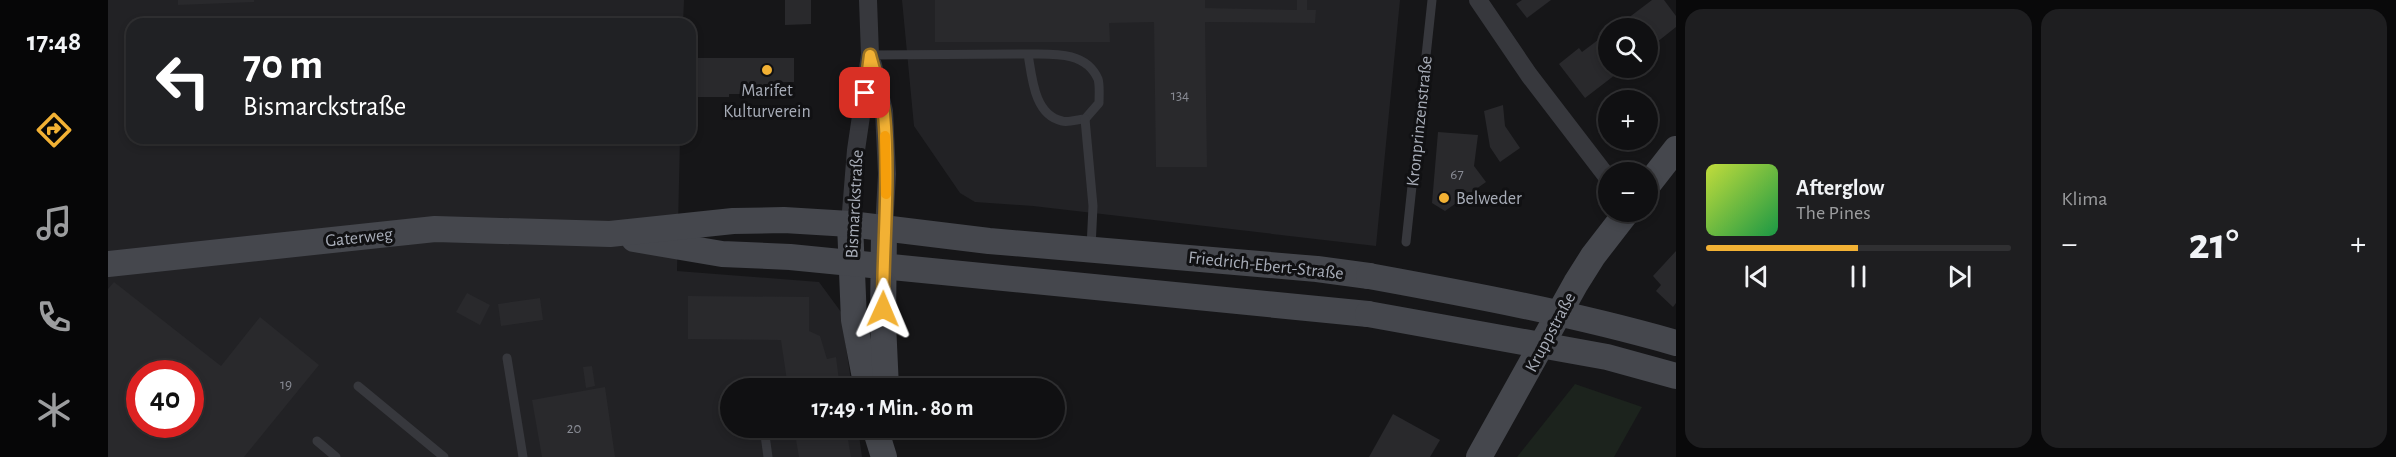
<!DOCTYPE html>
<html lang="de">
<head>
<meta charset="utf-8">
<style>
  body { margin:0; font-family:"Alegreya Sans",sans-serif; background:#1e1e20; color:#f1f3f6; height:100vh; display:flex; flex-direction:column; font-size:22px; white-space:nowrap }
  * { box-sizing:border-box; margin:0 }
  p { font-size:20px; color:#9c9d9f }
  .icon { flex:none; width:33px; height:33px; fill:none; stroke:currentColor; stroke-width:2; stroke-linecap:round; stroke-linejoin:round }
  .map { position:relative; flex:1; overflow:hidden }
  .side { display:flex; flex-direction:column; gap:9px; padding:9px; background:#09090a; width:720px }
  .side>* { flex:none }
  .top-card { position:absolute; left:18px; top:18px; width:570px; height:126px; border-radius:18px; box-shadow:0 3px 9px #0003,0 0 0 2px #303032; background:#202124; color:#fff; overflow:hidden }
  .buttons { position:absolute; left:1490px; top:18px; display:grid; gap:12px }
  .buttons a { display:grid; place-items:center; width:60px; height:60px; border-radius:50%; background:#101012; box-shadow:0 3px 9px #0003,0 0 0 2px #303032; font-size:30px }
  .speed { position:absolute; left:18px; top:360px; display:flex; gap:12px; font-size:30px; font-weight:700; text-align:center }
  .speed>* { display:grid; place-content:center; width:78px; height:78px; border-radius:50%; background:#101012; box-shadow:0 3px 9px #0003,0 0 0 2px #303032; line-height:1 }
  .speed .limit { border:9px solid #d22; background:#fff; color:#111 }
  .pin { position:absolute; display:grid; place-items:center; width:51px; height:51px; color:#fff; margin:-26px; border-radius:12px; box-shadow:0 3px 9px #0006 }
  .me { position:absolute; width:66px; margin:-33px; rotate:1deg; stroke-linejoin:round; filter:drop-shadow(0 0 4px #0008) }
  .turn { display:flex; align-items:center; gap:21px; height:126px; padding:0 18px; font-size:27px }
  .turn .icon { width:78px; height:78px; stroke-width:2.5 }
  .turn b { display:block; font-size:42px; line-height:51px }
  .big { font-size:45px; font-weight:600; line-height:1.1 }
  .side .tile { flex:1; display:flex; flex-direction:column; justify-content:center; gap:9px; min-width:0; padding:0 21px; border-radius:18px; background:#1e1e20 }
  .song { display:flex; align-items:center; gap:18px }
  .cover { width:72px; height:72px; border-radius:9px; background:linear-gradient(135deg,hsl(70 70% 55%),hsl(140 70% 35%)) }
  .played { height:6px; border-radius:3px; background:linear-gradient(90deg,#f2b134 50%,#303032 50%) }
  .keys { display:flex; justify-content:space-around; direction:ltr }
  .heat { display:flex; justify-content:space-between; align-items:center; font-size:33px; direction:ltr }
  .side .tiles { flex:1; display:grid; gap:9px; grid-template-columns:repeat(2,1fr) }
  .trip { position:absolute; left:612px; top:378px; width:345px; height:60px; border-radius:30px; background:#101012; box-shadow:0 3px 9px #0003,0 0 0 2px #303032; font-weight:600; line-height:60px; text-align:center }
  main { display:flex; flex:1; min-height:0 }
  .menu { display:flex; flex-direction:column; width:108px; justify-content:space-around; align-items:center; background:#060607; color:#9c9d9f }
  .menu .icon { width:42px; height:42px }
  .menu .active { color:#f2b134 }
  .menu b { font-size:27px; color:#f1f3f6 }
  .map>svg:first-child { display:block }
  .built { fill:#222225; fill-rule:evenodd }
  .green { fill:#1c231d }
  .building { fill:#29292c; fill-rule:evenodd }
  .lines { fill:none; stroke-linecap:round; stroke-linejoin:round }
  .lane { stroke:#37383d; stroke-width:9 }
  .street { stroke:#37383d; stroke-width:18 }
  .secondary { stroke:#45474d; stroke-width:26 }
  .secondary-bridge { stroke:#45474d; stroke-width:26 }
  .route-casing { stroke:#9d7322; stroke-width:15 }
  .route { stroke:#f2b134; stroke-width:10 }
  .slow { stroke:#f59e0b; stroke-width:10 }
  .poi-dot { fill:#f2b134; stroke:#111113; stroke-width:2 }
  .labels { text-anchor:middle; stroke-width:6; stroke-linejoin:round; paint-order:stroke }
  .number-label { font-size:15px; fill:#888b94 }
  .poi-label { font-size:18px; fill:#a8adb8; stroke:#111113 }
  .street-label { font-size:18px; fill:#a8adb8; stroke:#111113 }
</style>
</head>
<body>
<main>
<nav class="menu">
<b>17:48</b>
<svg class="icon active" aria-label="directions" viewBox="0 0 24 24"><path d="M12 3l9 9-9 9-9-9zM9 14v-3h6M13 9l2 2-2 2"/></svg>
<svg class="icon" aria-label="music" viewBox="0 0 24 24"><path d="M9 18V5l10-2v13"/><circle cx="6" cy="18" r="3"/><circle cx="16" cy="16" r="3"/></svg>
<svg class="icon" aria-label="phone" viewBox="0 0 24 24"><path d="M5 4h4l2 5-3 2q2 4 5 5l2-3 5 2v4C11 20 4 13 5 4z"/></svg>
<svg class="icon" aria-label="climate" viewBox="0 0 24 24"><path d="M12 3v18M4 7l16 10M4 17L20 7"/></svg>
</nav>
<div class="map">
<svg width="1568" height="457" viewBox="0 0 1568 457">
  <rect width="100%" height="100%" fill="#161618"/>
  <g class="built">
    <path d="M0,0H576L575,24H24V138H572L569,271L711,282L733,312L744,388H622V428H750L754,457H0ZM32,374H82V424H32Z"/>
    <path d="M794,0H1292L1268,246L925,206L867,202L852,193L806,126Z"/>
  </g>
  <path class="green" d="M1467,384L1534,407L1506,457H1409Z"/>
  <g class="building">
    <path d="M70,0H146V2L70,5Z"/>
    <path d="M677,0H703V24L677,25Z"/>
    <path d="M827,0H1097V8L1189,10V0H1199V10H1208L1207,23L1097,22L1099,167H1048L1046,22L1001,23L1002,42H827Z"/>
    <path d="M1414,0H1443L1419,18L1408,4Z"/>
    <path d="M1544,0H1556L1568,16V27L1539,50V28H1507Z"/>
    <path d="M1502,24L1505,28H1500V68H1516L1477,98L1451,64L1471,48L1474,52L1494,37L1491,33Z"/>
    <path d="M582,58H686V82H662V94H621V97H582Z"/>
    <path d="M1395,105L1397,126L1412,148L1392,162L1382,147L1376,111Z"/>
    <path d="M1330,132L1370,135L1366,166L1378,182L1337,211L1324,203Z"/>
    <path d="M1568,251V303L1565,307L1548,291L1553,285L1545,276Z"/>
    <path d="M6,282L113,366L152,317L211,365L136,457H0V289ZM32,374H82V424H32Z"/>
    <path d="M359,293L382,305L372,325L348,312Z"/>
    <path d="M580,296L701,297V331L712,336L719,359L728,357L732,388H680L673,340L580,339Z"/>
    <path d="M432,298L435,320L393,326L390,304Z"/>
    <path d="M484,366L487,386L478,388L475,367Z"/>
    <path d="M497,387L507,457H434L424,400Z"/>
    <path d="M1285,414L1332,440L1322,457H1261Z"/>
    <path d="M686,428H738L743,457H691Z"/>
  </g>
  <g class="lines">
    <g class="lane">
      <path d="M762,55L920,54C924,77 926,115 954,121C960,123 971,119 977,119L991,103C991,96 992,85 990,79C978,51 945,54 920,54"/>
      <path d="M977,119L985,206L983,248"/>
      <path d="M1298,242L1324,0"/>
      <path d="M399,358L415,457"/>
      <path d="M250,386L336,457"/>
      <path d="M656,428L660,457"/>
      <path d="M209,441L228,457"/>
    </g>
    <g class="street">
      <path d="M1370,0L1421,75L1500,178"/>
      <path d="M765,65L776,111L779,174L776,229"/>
      <path d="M742,224L748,150L762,55L760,0"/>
    </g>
    <g class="secondary">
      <path d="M1539,186L1568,149"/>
      <path d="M742,224L746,320L759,388"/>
      <path d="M776,229L775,323L778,388"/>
      <path d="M526,239L614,254L682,257L1260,314"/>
      <path d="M0,264L327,229L502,234L625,221L676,220L742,224L881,241L1209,269L1261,276"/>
      <path d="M767,428L776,457"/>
      <path d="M1371,457L1468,283L1485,256L1519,212"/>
    </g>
    <g class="secondary-bridge">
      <path d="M1261,276C1365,295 1467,314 1568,343"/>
      <path d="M1260,314L1499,357L1568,376"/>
    </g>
  </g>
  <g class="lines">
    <defs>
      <path id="route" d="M757,93L762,55C767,74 774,94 776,114C782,179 775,244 775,309"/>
    </defs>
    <use href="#route" class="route-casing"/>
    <use href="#route" class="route"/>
    <path class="slow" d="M777,136L778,194"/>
  </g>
  <g class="poi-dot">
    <circle cx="659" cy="70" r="6"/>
    <circle cx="1336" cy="198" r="6"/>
  </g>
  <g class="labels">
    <g class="number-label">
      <text x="1072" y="100">134</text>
      <text x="1349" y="179">67</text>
      <text x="178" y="389">19</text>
      <text x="466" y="433">20</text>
    </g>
    <g class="poi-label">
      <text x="659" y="96">Marifet<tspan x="659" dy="21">Kulturverein</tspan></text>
      <text x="1348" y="204" text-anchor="start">Belweder</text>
    </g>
    <g class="street-label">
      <text transform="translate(1311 121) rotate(-84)" y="6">Kronprinzenstraße</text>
      <text transform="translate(746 204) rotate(-87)" y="6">Bismarckstraße</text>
      <text transform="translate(251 237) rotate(-6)" y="6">Gaterweg</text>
      <text transform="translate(1158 265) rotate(6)" y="6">Friedrich-Ebert-Straße</text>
      <text transform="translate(1442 332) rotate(-62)" y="6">Kruppstraße</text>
    </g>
  </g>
</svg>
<div class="buttons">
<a><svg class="icon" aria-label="search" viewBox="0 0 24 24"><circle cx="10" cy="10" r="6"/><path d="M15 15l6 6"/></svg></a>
<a>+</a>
<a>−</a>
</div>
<div class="speed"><div class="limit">40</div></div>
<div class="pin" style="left:757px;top:93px;background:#d93025"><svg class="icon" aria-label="arrive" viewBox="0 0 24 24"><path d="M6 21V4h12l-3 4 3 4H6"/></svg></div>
<svg class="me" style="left:775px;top:309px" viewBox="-20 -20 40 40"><path d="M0-17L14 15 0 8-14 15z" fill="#f2b134" stroke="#fff" stroke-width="4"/></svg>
<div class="trip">17:49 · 1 Min. · 80 m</div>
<div class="top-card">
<div class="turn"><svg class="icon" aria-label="left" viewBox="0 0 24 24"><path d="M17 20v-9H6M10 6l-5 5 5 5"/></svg><div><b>70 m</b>Bismarckstraße</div></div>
</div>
</div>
<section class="side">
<div class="tiles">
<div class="tile">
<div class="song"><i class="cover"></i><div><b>Afterglow</b><p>The Pines</p></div></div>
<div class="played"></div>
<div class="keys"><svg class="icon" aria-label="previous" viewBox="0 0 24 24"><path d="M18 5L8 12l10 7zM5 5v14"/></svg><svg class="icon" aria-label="pause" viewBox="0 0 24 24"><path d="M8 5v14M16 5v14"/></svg><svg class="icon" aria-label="next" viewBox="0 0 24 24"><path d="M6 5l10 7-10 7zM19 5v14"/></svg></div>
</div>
<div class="tile"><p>Klima</p>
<div class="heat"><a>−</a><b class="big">21°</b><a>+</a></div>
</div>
</div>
</section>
</main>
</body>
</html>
